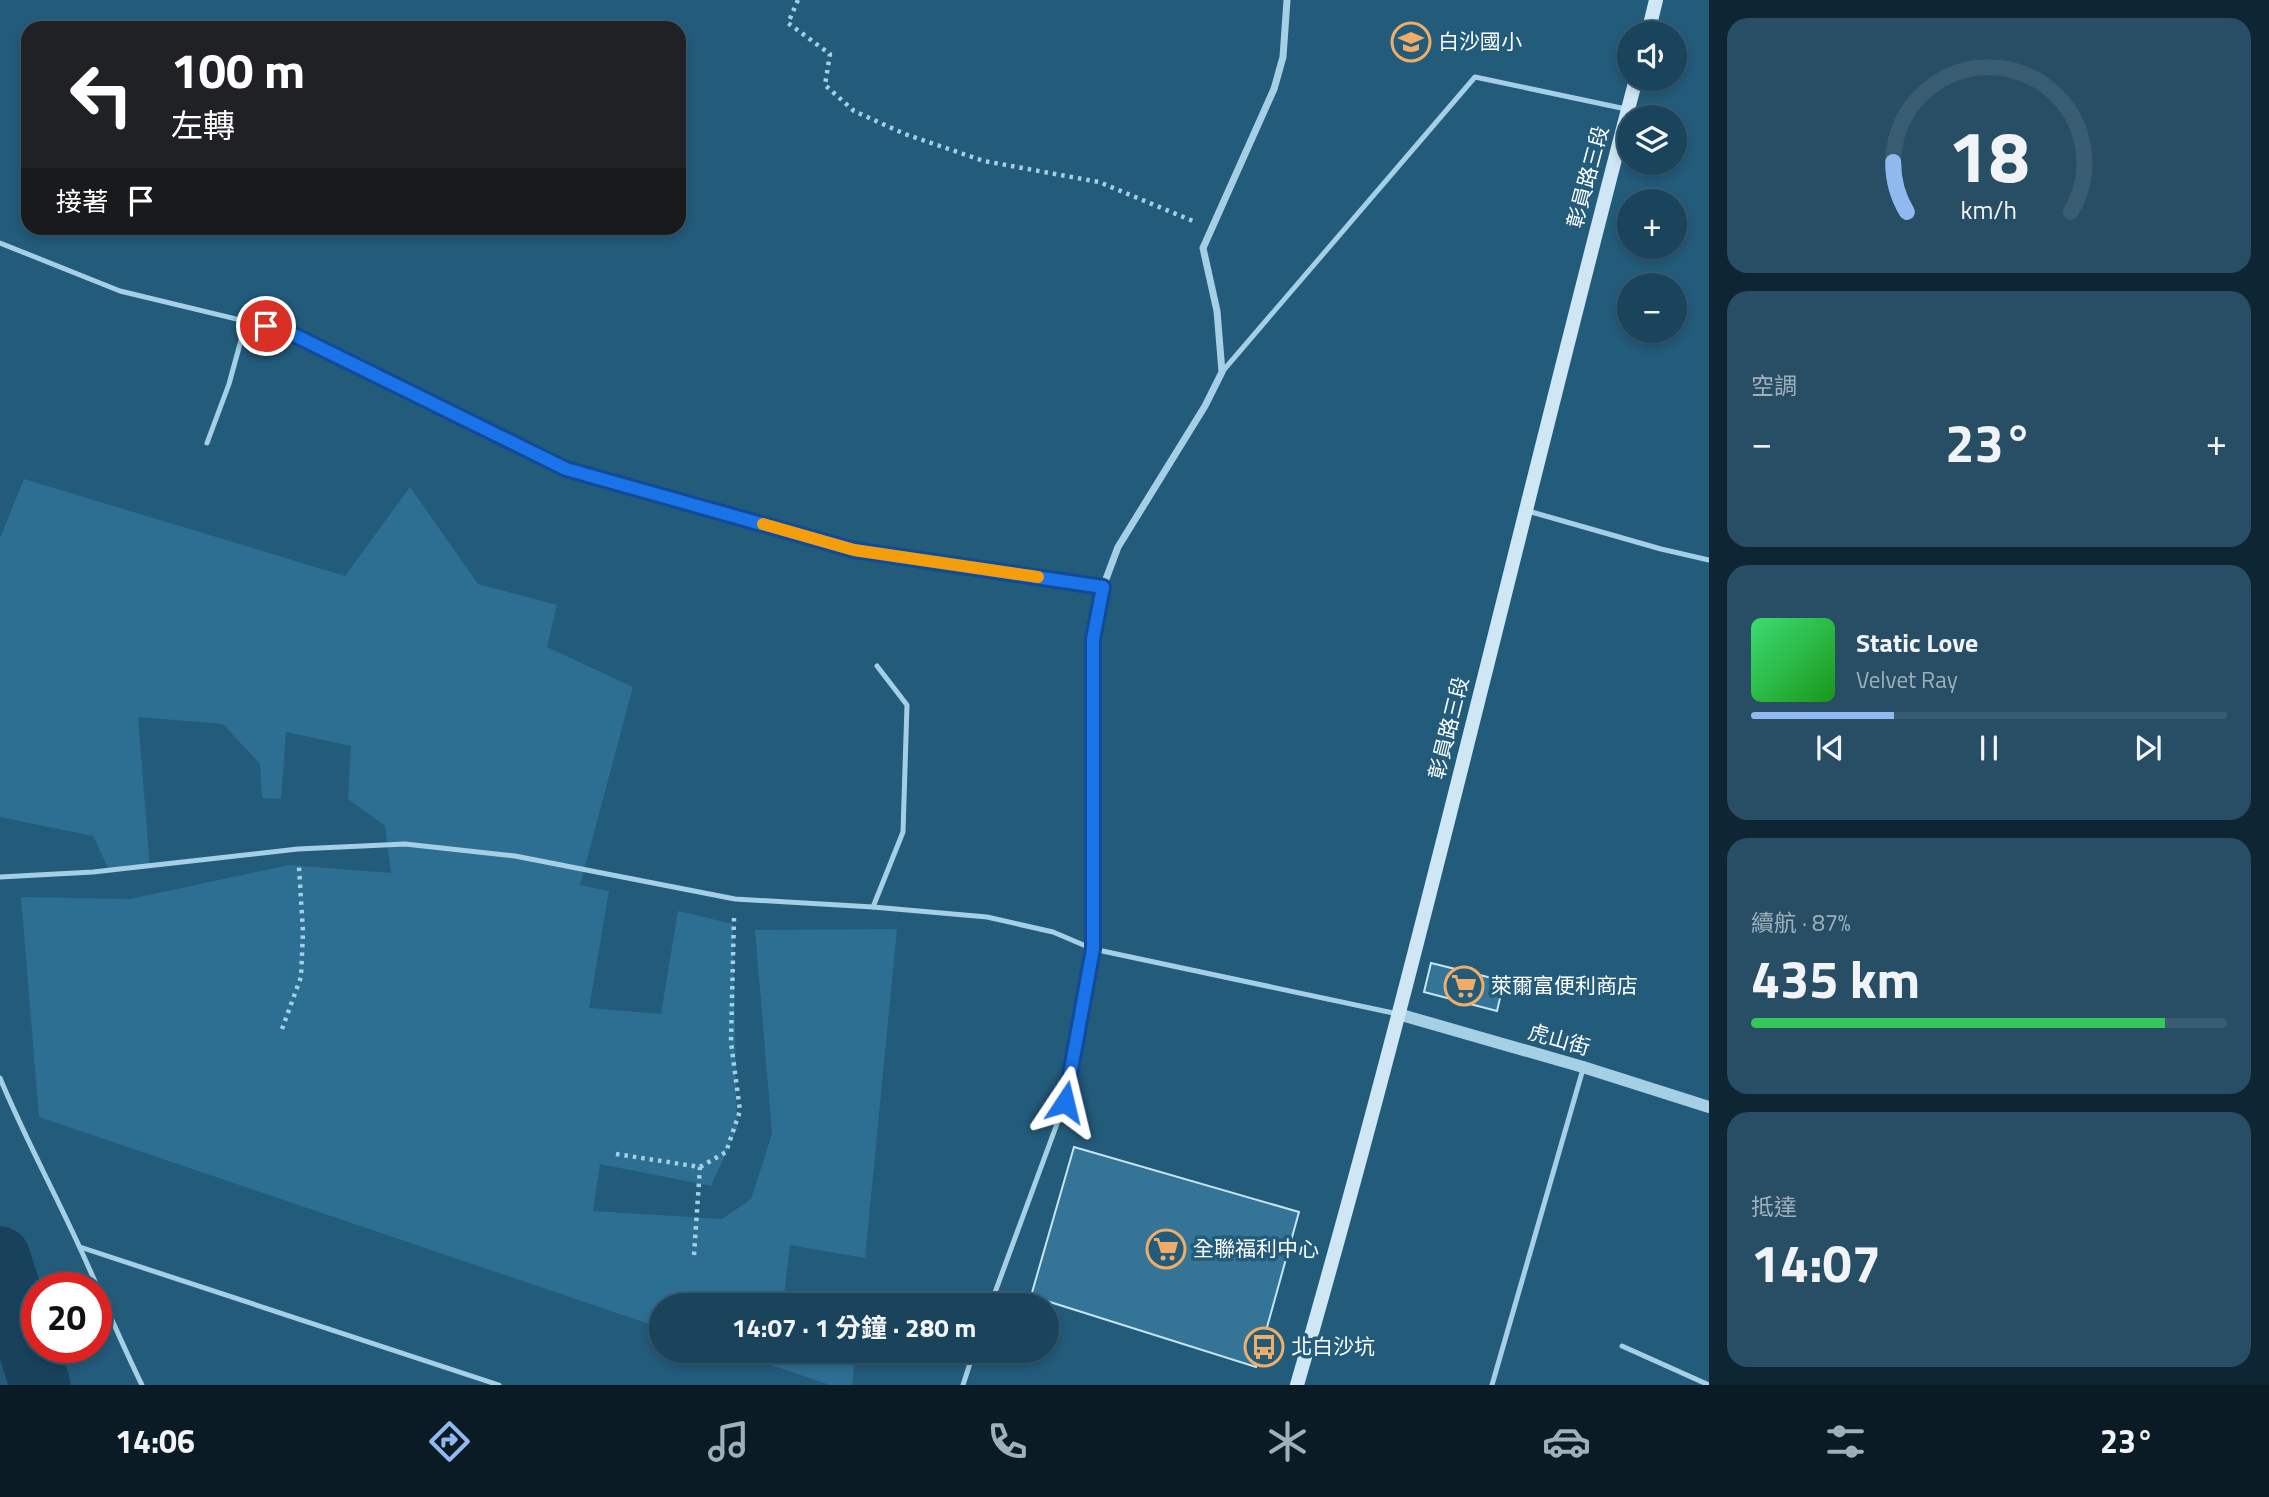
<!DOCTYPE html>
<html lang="zh-TW">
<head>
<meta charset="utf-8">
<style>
  body { margin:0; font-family:"Titillium Web","Noto Sans TC",sans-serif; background:#274e65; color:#f1f3f6; height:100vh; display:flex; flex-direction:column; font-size:26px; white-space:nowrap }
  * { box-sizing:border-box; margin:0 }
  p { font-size:23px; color:#9fb0bb }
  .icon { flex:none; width:38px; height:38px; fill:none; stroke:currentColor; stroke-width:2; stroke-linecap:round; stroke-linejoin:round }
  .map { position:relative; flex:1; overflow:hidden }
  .details { display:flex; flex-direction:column; gap:18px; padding:18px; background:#0e2533; width:560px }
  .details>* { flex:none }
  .hud { position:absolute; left:21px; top:21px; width:665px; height:214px; border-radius:21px; box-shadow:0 4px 10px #0003,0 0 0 2px #385c72; background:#202124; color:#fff; overflow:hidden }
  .buttons { position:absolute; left:1617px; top:21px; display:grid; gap:14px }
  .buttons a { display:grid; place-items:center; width:70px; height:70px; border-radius:50%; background:#1a445c; box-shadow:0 4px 10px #0003,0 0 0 2px #385c72; font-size:35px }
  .speed { position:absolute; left:21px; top:1272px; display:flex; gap:14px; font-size:35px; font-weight:700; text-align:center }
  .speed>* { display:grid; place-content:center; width:91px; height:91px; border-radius:50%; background:#1a445c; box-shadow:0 4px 10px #0003,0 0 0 2px #385c72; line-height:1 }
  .speed .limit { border:10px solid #d22; background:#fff; color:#111 }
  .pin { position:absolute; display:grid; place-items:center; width:60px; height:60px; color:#fff; margin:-30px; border:4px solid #fff; border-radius:50%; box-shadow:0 2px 7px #0007 }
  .me { position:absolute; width:77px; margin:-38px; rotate:10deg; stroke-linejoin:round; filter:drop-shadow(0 0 5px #0008) }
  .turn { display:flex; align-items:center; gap:24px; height:147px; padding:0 35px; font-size:32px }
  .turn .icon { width:91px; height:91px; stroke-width:2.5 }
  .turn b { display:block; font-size:49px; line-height:60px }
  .then { display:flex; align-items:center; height:66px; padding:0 35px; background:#0003; gap:14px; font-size:26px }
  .big { font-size:52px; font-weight:700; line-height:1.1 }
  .details .widget { flex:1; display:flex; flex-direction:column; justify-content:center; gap:10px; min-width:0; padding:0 24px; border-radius:21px; background:#274e65 }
  .details .dial { align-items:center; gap:0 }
  .dial svg { height:182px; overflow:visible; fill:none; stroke:#385c72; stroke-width:7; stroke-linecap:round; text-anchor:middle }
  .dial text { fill:#f1f3f6; stroke:none }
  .song { display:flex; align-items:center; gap:21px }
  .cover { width:84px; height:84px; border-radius:10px; background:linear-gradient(135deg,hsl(140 70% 55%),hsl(120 70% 35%)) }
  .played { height:7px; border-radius:4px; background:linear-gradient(90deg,#90b9f0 30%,#385c72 30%) }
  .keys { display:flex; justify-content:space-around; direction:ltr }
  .heat { display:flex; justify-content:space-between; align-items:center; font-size:38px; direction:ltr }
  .charge { height:10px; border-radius:5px; background:linear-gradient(90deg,#34c759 87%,#385c72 0) }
  .trip { position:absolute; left:649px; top:1293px; width:410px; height:70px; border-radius:35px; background:#1a445c; box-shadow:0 4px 10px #0003,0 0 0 2px #385c72; font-weight:700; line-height:70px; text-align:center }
  .tabs { display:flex; height:112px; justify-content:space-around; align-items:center; background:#0a1b25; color:#9fb0bb }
  .tabs .icon { width:49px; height:49px }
  .tabs .active { color:#90b9f0 }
  .tabs b { font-size:32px; color:#f1f3f6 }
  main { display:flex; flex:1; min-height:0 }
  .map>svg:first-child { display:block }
  .green { fill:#2d6f92 }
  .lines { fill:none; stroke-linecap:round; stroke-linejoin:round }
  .river { stroke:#18425b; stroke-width:61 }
  .building { fill:#337497; stroke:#c8e5f4; stroke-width:2 }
  .path { stroke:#a5cfe5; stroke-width:4.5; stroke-dasharray:3.5 5; stroke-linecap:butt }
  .service { stroke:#a5cfe5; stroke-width:5 }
  .minor { stroke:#a5cfe5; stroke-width:7 }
  .tertiary { stroke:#a5cfe5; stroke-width:12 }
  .secondary { stroke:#cfe7f4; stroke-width:14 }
  .route-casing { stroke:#114b97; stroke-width:18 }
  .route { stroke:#1a73e8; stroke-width:12 }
  .slow { stroke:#f59e0b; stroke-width:12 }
  .labels { text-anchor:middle; stroke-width:7; stroke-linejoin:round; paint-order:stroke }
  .poi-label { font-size:21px; fill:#fff; stroke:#235b7a; text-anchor:start }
  .street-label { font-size:21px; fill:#fff; stroke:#235b7a }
</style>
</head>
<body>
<main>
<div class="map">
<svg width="1709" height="1385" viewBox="0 0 1709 1385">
  <rect width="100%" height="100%" fill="#235b7a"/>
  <g class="green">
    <path d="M24,479L345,576L410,487L478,584L557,605L547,647L633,687L580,885L609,891L589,1008L661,1014L678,911L733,924L737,1129L711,1186L600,1164L593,1211L722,1219L751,1199L772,1134L755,930L897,929L865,1258L790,1245L783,1305L662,1306L661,1328L39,1117L21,897L130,899L289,865L391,873L385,826L348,799L351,746L286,732L281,799L262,798L260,764L223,724L138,717L150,868L109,870L93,836L0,817V538Z"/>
    <path d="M730,1351H856L852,1385H830Z"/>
  </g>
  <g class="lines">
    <path class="river" d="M0,1257L40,1385"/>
  </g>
  <g class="building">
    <path d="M1431,963L1504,981L1497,1011L1424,992Z"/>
    <path d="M1074,1147L1299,1212L1256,1367L1031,1296Z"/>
  </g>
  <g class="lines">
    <g class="path">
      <path d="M798,0L788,23L830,54L825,85L854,111L905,134L984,161L1099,182L1193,221"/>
      <path d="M282,1029L301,977L303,932L299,867"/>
      <path d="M616,1154L700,1167L726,1152L740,1111L731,1042L734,918"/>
      <path d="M694,1255L700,1167"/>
    </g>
    <g class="service">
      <path d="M0,243L120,291L286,331L566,469L854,550L1103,587"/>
      <path d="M1222,372L1475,77L1626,109"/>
      <path d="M207,443L229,384L246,322"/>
      <path d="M1528,511L1661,549L1709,560"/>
      <path d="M0,877L93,872L298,849L405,844L515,856L735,899L873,907L987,917L1053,932L1093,949L1398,1014"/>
      <path d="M873,907L903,832L907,705L877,666"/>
      <path d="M0,1078C24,1136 54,1191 80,1248C101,1294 120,1340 142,1385"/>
      <path d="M80,1247L499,1385"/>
      <path d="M990,1306L1065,1102L1093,949"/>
      <path d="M1622,1346L1709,1385"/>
      <path d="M963,1385L974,1351"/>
      <path d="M1492,1385L1583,1069"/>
    </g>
    <path class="minor" d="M1093,949V639L1103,587L1118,547L1205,406L1222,372L1217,311L1203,248L1274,89L1283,57L1287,0"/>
    <path class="tertiary" d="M1398,1014L1583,1067L1709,1107"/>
    <g class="secondary">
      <path d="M1648,33L1656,0"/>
      <path d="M1297,1385C1422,953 1521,514 1636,79"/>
    </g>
  </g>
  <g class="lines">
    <defs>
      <path id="route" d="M266,326L286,331L566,469L854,550L1103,587L1093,639V949L1065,1102"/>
    </defs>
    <use href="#route" class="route-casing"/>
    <use href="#route" class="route"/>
    <path class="slow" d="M763,524L854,550L1038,577"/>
  </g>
  <defs>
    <symbol id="school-ring" viewBox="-11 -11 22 22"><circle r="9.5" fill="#235b7a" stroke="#f0ad68" stroke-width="1.5"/><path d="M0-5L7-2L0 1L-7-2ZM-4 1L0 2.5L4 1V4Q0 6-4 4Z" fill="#f0ad68"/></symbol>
    <symbol id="supermarket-ring" viewBox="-11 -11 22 22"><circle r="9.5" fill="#235b7a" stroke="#f0ad68" stroke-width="1.5"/><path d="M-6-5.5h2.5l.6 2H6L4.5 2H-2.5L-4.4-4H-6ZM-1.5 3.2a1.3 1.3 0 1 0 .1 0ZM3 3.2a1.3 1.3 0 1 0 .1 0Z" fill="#f0ad68"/></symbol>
    <symbol id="bus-ring" viewBox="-11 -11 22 22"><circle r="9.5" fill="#235b7a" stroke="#f0ad68" stroke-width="1.5"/><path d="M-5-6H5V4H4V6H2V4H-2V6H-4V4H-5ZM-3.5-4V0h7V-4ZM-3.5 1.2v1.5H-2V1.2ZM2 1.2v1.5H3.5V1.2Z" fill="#f0ad68"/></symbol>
  </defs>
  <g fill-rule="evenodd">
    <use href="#school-ring" x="1389" y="20" width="44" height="44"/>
    <use href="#supermarket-ring" x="1442" y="964" width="44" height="44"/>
    <use href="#supermarket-ring" x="1144" y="1227" width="44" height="44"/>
    <use href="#bus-ring" x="1242" y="1325" width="44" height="44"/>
  </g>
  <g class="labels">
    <g class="poi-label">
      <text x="1438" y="49">白沙國小</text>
      <text x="1491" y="993">萊爾富便利商店</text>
      <text x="1193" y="1256">全聯福利中心</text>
      <text x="1291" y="1354">北白沙坑</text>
    </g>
    <g class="street-label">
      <text transform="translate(1588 177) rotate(-75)" y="7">彰員路三段</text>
      <text transform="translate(1449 728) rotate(-76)" y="7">彰員路三段</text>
      <text transform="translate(1559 1040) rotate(16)" y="7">虎山街</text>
    </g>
  </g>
</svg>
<div class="buttons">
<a><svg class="icon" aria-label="sound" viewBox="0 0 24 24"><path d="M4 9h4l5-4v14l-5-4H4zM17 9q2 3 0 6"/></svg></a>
<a><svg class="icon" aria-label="layers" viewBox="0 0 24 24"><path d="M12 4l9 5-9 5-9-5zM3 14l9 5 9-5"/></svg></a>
<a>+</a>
<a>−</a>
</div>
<div class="speed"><div class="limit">20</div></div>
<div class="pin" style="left:266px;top:326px;background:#d93025"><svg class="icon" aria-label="arrive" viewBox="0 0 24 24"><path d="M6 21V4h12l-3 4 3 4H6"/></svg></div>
<svg class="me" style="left:1065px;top:1102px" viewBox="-20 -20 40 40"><path d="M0-17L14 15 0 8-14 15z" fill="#1a73e8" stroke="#fff" stroke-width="4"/></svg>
<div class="trip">14:07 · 1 分鐘 · 280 m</div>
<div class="hud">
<div class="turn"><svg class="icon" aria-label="left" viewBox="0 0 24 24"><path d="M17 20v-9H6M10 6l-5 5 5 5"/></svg><div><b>100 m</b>左轉</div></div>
<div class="then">接著<svg class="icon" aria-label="arrive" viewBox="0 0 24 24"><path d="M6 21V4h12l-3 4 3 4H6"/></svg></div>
</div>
</div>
<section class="details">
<div class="widget dial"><svg viewBox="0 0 100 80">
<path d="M14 69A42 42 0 1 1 86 69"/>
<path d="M14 69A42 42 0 0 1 8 47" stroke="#90b9f0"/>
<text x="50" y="56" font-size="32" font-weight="700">18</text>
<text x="50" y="72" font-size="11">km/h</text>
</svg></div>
<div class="widget"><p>空調</p>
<div class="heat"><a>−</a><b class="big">23°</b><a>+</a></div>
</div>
<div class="widget">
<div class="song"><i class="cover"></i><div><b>Static Love</b><p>Velvet Ray</p></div></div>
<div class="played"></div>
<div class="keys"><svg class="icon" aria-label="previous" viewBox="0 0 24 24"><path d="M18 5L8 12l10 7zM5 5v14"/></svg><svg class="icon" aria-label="pause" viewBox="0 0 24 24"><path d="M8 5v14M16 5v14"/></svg><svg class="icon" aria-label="next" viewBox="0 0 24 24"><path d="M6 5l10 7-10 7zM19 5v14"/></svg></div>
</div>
<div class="widget"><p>續航 · 87%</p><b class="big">435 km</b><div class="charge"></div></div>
<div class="widget"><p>抵達</p><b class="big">14:07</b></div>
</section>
</main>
<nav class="tabs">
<b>14:06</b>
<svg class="icon active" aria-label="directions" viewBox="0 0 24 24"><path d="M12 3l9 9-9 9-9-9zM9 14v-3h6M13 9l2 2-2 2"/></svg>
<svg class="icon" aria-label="music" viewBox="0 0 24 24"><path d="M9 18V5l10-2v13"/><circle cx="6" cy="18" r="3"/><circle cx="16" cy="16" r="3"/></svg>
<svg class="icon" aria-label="phone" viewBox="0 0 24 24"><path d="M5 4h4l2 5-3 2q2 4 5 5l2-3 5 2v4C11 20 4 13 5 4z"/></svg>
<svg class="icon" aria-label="climate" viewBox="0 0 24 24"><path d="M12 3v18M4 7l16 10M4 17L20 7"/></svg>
<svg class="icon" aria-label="car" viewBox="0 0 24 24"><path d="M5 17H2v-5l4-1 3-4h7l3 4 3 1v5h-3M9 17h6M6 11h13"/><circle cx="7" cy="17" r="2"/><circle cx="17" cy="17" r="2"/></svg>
<svg class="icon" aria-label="filters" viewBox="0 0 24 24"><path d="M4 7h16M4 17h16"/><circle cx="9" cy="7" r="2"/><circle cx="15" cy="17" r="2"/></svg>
<b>23°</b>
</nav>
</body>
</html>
